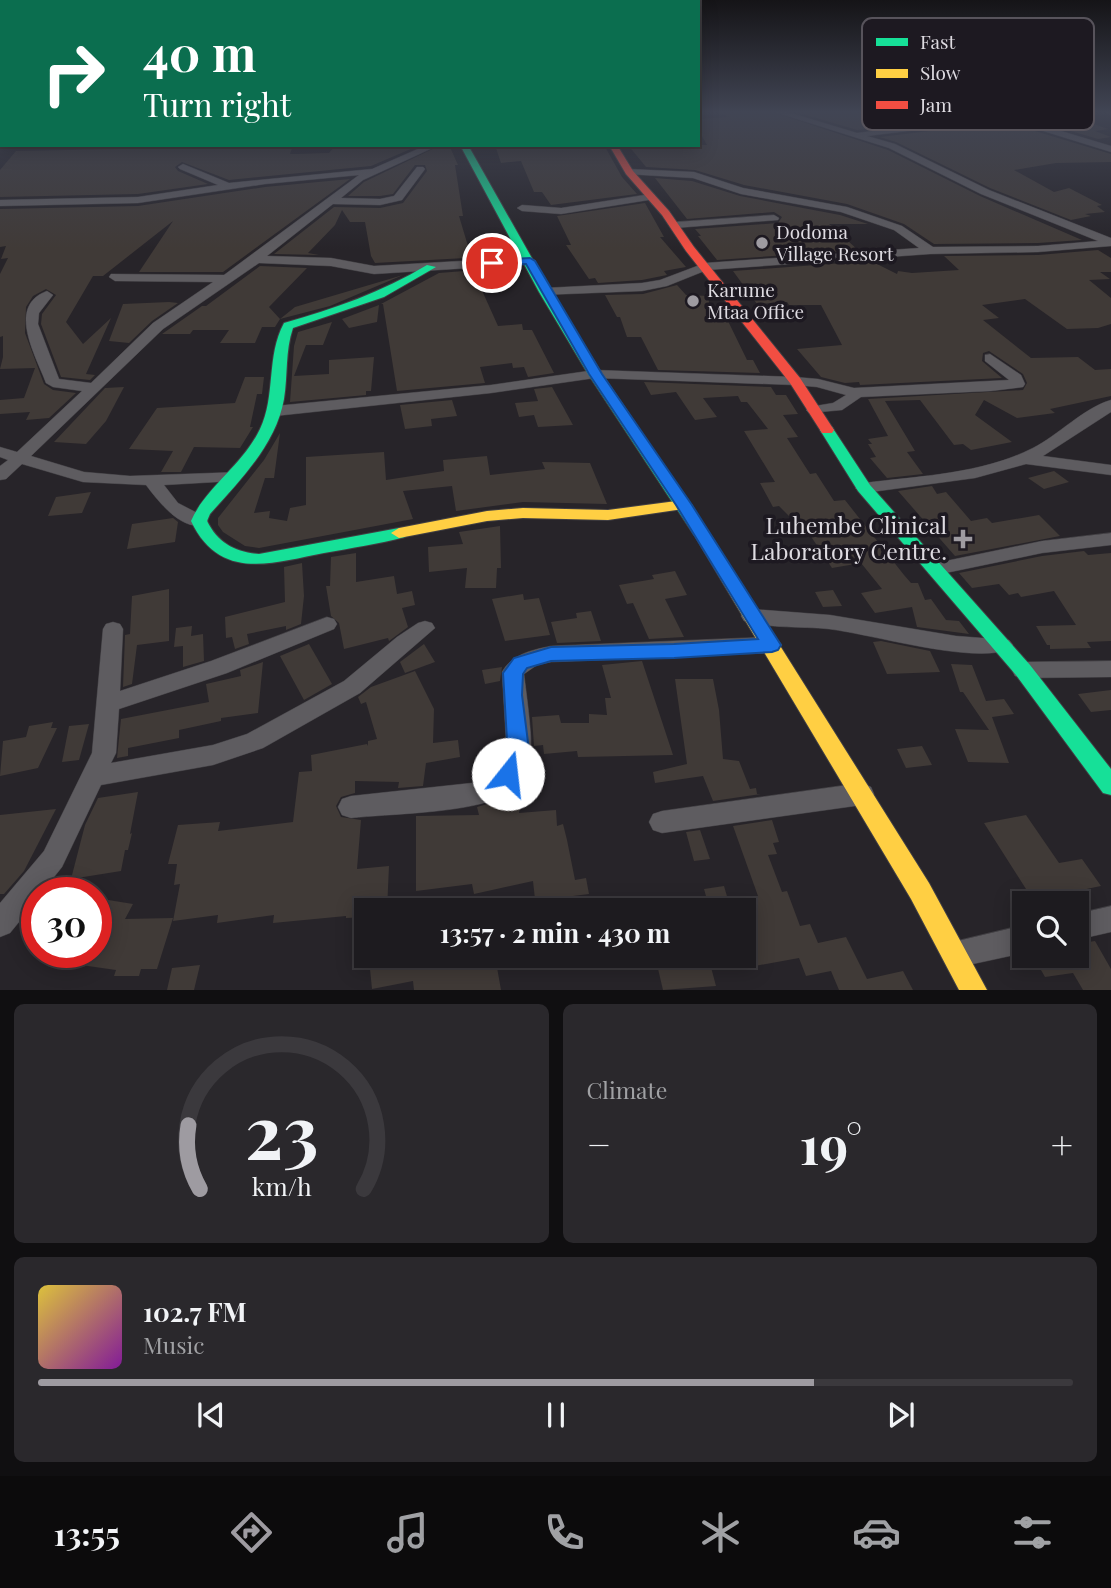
<!DOCTYPE html>
<html lang="en">
<head>
<meta charset="utf-8">
<style>
  body { margin:0; font-family:"Playfair Display",serif; background:#2a282c; color:#f1f3f6; height:100vh; display:flex; flex-direction:column; font-size:26px; white-space:nowrap }
  * { box-sizing:border-box; margin:0 }
  p { font-size:23px; color:#a0a1a4 }
  .icon { flex:none; width:38px; height:38px; fill:none; stroke:currentColor; stroke-width:2; stroke-linecap:round; stroke-linejoin:round }
  .map { position:relative; height:990px; overflow:hidden }
  .side { display:flex; flex-direction:column; gap:14px; padding:14px; background:#100f11; flex:1 }
  .side>* { flex:none }
  .hud { position:absolute; left:0px; top:0px; width:700px; height:147px; box-shadow:0 4px 18px #0003,0 0 0 2px #3b393d; background:#0b6e4f; color:#fff; overflow:hidden }
  .controls { position:absolute; left:1012px; top:891px; display:grid; gap:14px }
  .controls a { display:grid; place-items:center; width:77px; height:77px; border-radius:0px; background:#1d1b1f; box-shadow:0 4px 18px #0003,0 0 0 2px #3b393d; font-size:35px }
  .speed { position:absolute; left:21px; top:877px; display:flex; gap:14px; font-size:35px; font-weight:700; text-align:center }
  .speed>* { display:grid; place-content:center; width:91px; height:91px; border-radius:50%; background:#1d1b1f; box-shadow:0 4px 18px #0003,0 0 0 2px #3b393d; line-height:1 }
  .speed .limit { border:10px solid #d22; background:#fff; color:#111 }
  .pin { position:absolute; display:grid; place-items:center; width:60px; height:60px; color:#fff; margin:-30px; border:4px solid #fff; border-radius:50%; box-shadow:0 2px 7px #0007 }
  .me { position:absolute; width:77px; margin:-38px; rotate:16deg; stroke-linejoin:round; filter:drop-shadow(0 0 5px #0008) }
  .turn { display:flex; align-items:center; gap:24px; height:147px; padding:0 28px; font-size:32px }
  .turn .icon { width:91px; height:91px; stroke-width:2.5 }
  .turn b { display:block; font-size:49px; line-height:60px }
  .big { font-size:52px; font-weight:700; line-height:1.1 }
  .side .card { flex:1; display:flex; flex-direction:column; justify-content:center; gap:10px; min-width:0; padding:0 24px; border-radius:10px; background:#2a282c }
  .side .dial { align-items:center; gap:0 }
  .dial svg { height:182px; overflow:visible; fill:none; stroke:#3b393d; stroke-width:7; stroke-linecap:round; text-anchor:middle }
  .dial text { fill:#f1f3f6; stroke:none }
  .song { display:flex; align-items:center; gap:21px }
  .cover { width:84px; height:84px; border-radius:10px; background:linear-gradient(135deg,hsl(50 70% 55%),hsl(290 70% 35%)) }
  .played { height:7px; border-radius:4px; background:linear-gradient(90deg,#9e9ba1 75%,#3b393d 75%) }
  .keys { display:flex; justify-content:space-around; direction:ltr }
  .heat { display:flex; justify-content:space-between; align-items:center; font-size:38px; direction:ltr }
  .side .tiles { flex:1; display:grid; gap:14px; grid-template-columns:1fr 1fr }
  .card:last-child { grid-column:span 2 }
  .trip { position:absolute; left:354px; top:898px; width:402px; height:70px; border-radius:0px; background:#1d1b1f; box-shadow:0 4px 18px #0003,0 0 0 2px #3b393d; font-weight:700; line-height:70px; text-align:center }
  .tabs { display:flex; height:112px; justify-content:space-around; align-items:center; background:#0c0b0c; color:#a0a1a4 }
  .tabs .icon { width:49px; height:49px }
  .tabs .on { color:#9e9ba1 }
  .tabs b { font-size:32px; color:#f1f3f6 }
  .map>svg:first-child { display:block }
  .building { fill:#403a37 }
  .lines { fill:none; stroke-linecap:round; stroke-linejoin:round }
  .street-casing { stroke:#413f43; stroke-width:1 }
  .fast-casing { stroke:#413f43; stroke-width:2 }
  .slow-casing { stroke:#413f43; stroke-width:2 }
  .jam-casing { stroke:#413f43; stroke-width:2 }
  .street { fill:#5e5c60; fill-rule:evenodd }
  .fast { fill:#16e098; fill-rule:evenodd }
  .slow { fill:#ffcf43; fill-rule:evenodd }
  .jam { fill:#f24e42; fill-rule:evenodd }
  .route { fill:#1a73e8; stroke:#114b97; stroke-width:2 }
  .poi-dot { fill:#9e9ba1; stroke:#1d1921; stroke-width:2.5 }
  .labels { text-anchor:middle; stroke-width:7; stroke-linejoin:round; paint-order:stroke }
  .far-poi-label { font-size:19px; fill:#dedbe1; stroke:#1d1921; text-anchor:start }
  .poi-label { font-size:23px; fill:#dedbe1; stroke:#1d1921; text-anchor:end }
  .key { fill:#1d1921; stroke:#57535b; stroke-width:2 }
  .key-label { font-size:19px; fill:#dedbe1 }
</style>
</head>
<body>
<div class="map">
<svg width="1111" height="990" viewBox="0 0 1111 990">
  <rect width="100%" height="100%" fill="#272429"/>
  <g class="building">
    <path d="M716,111H769L888,150L980,196L1082,240L1038,243L934,244L904,224L847,204L744,185L695,170L646,167L628,145H707L698,129V122H702L699,119L729,117Z"/>
    <path d="M793,111H988L987,114L857,130Z"/>
    <path d="M1003,111L1059,112L1108,129L1095,131L1111,137L1098,139Z"/>
    <path d="M1005,122L1111,154V162L1056,163L1014,170L1054,192L1069,188L1102,205L1097,206L1105,212L1085,214L1091,216L1071,220L990,188L896,142L880,137Z"/>
    <path d="M148,145H293L290,154H297L329,153L336,145H420L371,166L229,180L182,162L175,167L178,171L208,184L138,194L0,197V170L16,151L121,149L123,146Z"/>
    <path d="M441,145H449L458,165H455L463,216H459L468,246L479,245L484,257L375,263L371,256L365,222H350L342,210L335,225L308,253L319,255L274,254L334,207L380,208L403,203L427,171L425,165H415L393,194L380,196H348L364,182Z"/>
    <path d="M526,145H604L622,177L637,194L551,205L542,192H534L521,161L501,163L496,148Z"/>
    <path d="M655,178L692,181L740,196L840,215L868,224H829L858,250L717,260L698,236H701L695,229L778,223L782,217L774,212L687,219Z"/>
    <path d="M350,179L223,272H139L173,221L103,276H93L66,322L83,344L111,318L86,374L95,375L90,380L61,377L41,324L42,314L56,295L46,289L33,296L26,307L25,333L44,384L53,390L76,393L49,418L26,420L30,412L0,414V400L24,398L35,368L0,369L3,357V336L0,337V274L8,258L1,259L6,246L0,247V209L138,206L265,187Z"/>
    <path d="M645,203L664,237H660L686,267L664,271L667,275L642,280L598,283L595,278L589,279L566,245H571L557,216Z"/>
    <path d="M1098,250L1111,258V272H1100L1110,279L1089,280L1111,298V324L1098,328L1067,329L1025,299L982,305L999,318L983,320L1031,358L1078,357L1095,370L1111,369V396L1050,409L1055,413L1017,418L984,400L975,415L1012,442L971,450L963,444L954,445L920,400L885,401L915,451L907,452L923,474L887,478L870,458L876,457L868,444H872L868,439L888,436L868,399L1023,390L1027,383L1023,374L989,351L983,353L982,361L1002,378L860,385L859,382L845,383L821,377L797,349L842,345L821,305H789L787,302L757,304L733,271L871,261L897,274L898,271L912,273L959,270L944,256L1038,255Z"/>
    <path d="M260,266L307,268L269,307L280,319L295,307L403,275L330,306L280,319L275,327H262L255,343H220L229,330H193L190,334H162L202,306H206Z"/>
    <path d="M489,269L495,285L480,286L498,326L522,324L523,330H532L554,373L528,377L524,367L513,368L512,363L480,367L485,383L397,391L383,304H381L439,273Z"/>
    <path d="M677,285L686,295L708,296L712,322L728,321L747,360H753L760,373L658,370L641,337H627L620,317H617L605,295L643,294Z"/>
    <path d="M169,302L178,303L152,321L129,343L109,341L123,304Z"/>
    <path d="M379,305L377,322L349,328L342,319Z"/>
    <path d="M332,322L323,345H306L294,376L329,374V360L374,357L371,391H366V395L290,402L294,346L298,332Z"/>
    <path d="M245,377H264L262,394H257L250,427H253L240,448L194,447L181,472H161L173,451L129,449L157,408L235,403Z"/>
    <path d="M644,382L771,387L776,395H786L798,414L783,415L798,437L787,438L810,474L816,473L834,501L845,500L904,575L911,583H918L925,600L931,599L946,620L959,621L969,634L917,627L912,607L875,613L861,593L882,589L861,563L832,568L798,517L792,519L779,506L773,507L760,483L775,482L744,431L768,429L747,402H741L738,396L703,398L717,417L695,420L676,392L651,395Z"/>
    <path d="M124,387L106,421L86,444L54,442L105,388Z"/>
    <path d="M552,387L573,425L538,427L534,415L519,417L515,403L538,401L534,389Z"/>
    <path d="M452,400L457,416L431,419L432,426L405,429L400,405Z"/>
    <path d="M280,433L274,478H265L254,513L270,511L269,518L287,521L290,508L306,505V457L384,452L386,480L444,471L443,460L487,456L490,475L545,469L542,462L590,463L607,504L523,502L456,511L452,486L403,491L413,519L259,548L245,546L223,532L218,525V518L264,460Z"/>
    <path d="M1054,471L1069,482L1044,489L1028,478Z"/>
    <path d="M932,486L937,494L946,492L971,521L987,518L992,523L1039,515L1060,536L955,556L898,491Z"/>
    <path d="M91,492L82,513L48,516L56,497Z"/>
    <path d="M173,518L178,522L175,542L127,549L132,524Z"/>
    <path d="M500,526L501,568H497L496,588H465L467,568L429,572L428,547L463,544L459,532Z"/>
    <path d="M1084,551L1088,555L1111,553V641L1087,642L1091,648L1050,649V645H1047L1036,626L1076,625L1054,591L1021,597L1018,593L1009,595L999,584L972,588L959,573L1042,556Z"/>
    <path d="M356,553V582L394,576L397,594L412,591L415,605L402,608L408,627L389,641L388,638L344,649L339,623L331,616L326,586H330L331,557Z"/>
    <path d="M302,563L304,596L301,624L286,630V626L247,634L249,644L235,649L232,637L226,638L225,617L285,602L284,567Z"/>
    <path d="M675,571L687,595L665,599L684,637L649,639L633,603L627,604L619,585L654,579L652,575Z"/>
    <path d="M169,589V641L137,645L132,684L123,687L125,635L130,634L132,596Z"/>
    <path d="M833,590L842,606L823,607L815,592Z"/>
    <path d="M523,594L524,600L539,598L550,635L505,641L492,599Z"/>
    <path d="M591,611L601,641L557,643L551,622L577,618L576,613Z"/>
    <path d="M192,626L191,636L203,634L204,661L183,667V646L174,647L176,628Z"/>
    <path d="M881,641L930,651L940,672L887,674L873,642Z"/>
    <path d="M309,644L332,684L304,700L280,656Z"/>
    <path d="M424,644L435,662L405,673L400,662Z"/>
    <path d="M642,661L673,755L578,757L577,751L544,754L543,745L534,746L532,717L559,715L561,723H589V714L607,715L605,698H611L602,665Z"/>
    <path d="M263,662L258,713L221,718V721L179,730V738L128,748V756L117,758L121,719L209,702L206,684L241,676L240,670Z"/>
    <path d="M951,664L972,665L986,701L1004,699L1014,714L992,717L1009,763L968,762L955,729L989,730L963,692H960Z"/>
    <path d="M502,667L500,681L485,684L482,670Z"/>
    <path d="M415,671L434,709L433,743L458,740L460,757L426,763L423,786L398,788L399,782L355,781V793L341,797L336,806L341,817L361,820L357,869L389,866L387,910H366V917L346,918V916L273,923L274,915L217,923L218,915L173,921L180,884L174,885L177,864H168L178,825L220,822L218,831L293,822L299,772L312,771L311,755L367,744L368,746V741L377,739L366,702L361,704L358,697L371,687Z"/>
    <path d="M675,679H713L719,710L723,759L739,761L750,789L756,788L757,794H761L713,801L703,776L655,783L653,772L687,764Z"/>
    <path d="M1111,690V710L1091,712L1078,694Z"/>
    <path d="M53,722L51,728H57L38,768L0,776L3,741L26,737L29,726Z"/>
    <path d="M89,724L79,760L62,762L69,726Z"/>
    <path d="M922,746L932,765L906,768L897,749Z"/>
    <path d="M138,792L130,834L132,833L128,850H125L121,871L71,879L85,825L98,798Z"/>
    <path d="M522,794L519,813L556,810L557,826L563,824L567,840L575,880L586,878L589,894L573,896L574,903L536,908L533,881L474,894L472,884L416,891V816L479,815L477,807Z"/>
    <path d="M56,809L24,871L4,894H0V815Z"/>
    <path d="M1026,815L1059,863L1082,859L1101,886L1033,900L984,823Z"/>
    <path d="M772,820L779,842L773,843L777,854L768,855L782,892L787,891L800,926L810,924L818,943L846,937L867,979L903,971L913,990H839L831,971L806,976L799,958L744,968V952L752,951L744,927V898L758,896L733,826Z"/>
    <path d="M700,830L710,859L694,861L686,832Z"/>
    <path d="M724,886L731,910H710L704,889Z"/>
    <path d="M96,898L133,904L125,919L173,918L157,969H141L139,976H114L116,970L53,961L54,952H96Z"/>
    <path d="M1095,941L1111,969V990H1083L1073,973L1045,977L1033,956H1076V944Z"/>
    <path d="M421,956H453V960L473,956H495L501,990H414L413,981L372,989L370,969Z"/>
    <path d="M655,956H708L716,986L663,990Z"/>
    <path d="M200,965L194,990H167L172,968Z"/>
  </g>
  <g class="lines">
    <defs>
      <g id="street">
        <path d="M772,111H784L857,133L994,116L989,113L994,111L1111,146V152L1005,119L867,136L895,144L989,190L1111,238V246L1038,252L930,254L707,270L667,286L642,291L541,295V289L545,288L642,283L660,280L705,263L919,248L894,230L841,212L741,194L693,178L626,174V170L629,169L694,172L743,188L847,207L902,226L933,247L1038,246L1098,241L981,194L889,148Z"/>
        <path d="M1103,111H1111V115Z"/>
        <rect x="0" y="112" width="2" height="4"/>
        <path d="M427,145H439L363,180L341,198L380,199L394,196L417,167H423L425,169L402,200L380,205L333,204L267,256L331,258L374,266L530,257L536,261L534,264L374,274L331,266L259,263L163,329L31,456L84,472L130,476L240,472L243,476L234,481L164,485L178,503L205,517L208,521L205,525C181,531 159,502 146,485L83,482L22,464L6,479L0,480V466L8,460L0,457V447L17,452L82,391L53,387L46,383C36,356 6,306 47,291L53,295L39,313L38,324L59,379L91,383L153,323L213,282L115,281L109,277L111,274L224,275L359,175L265,184L138,203L0,206V200L138,197L218,185L180,169L178,167L183,164L229,183L372,169Z"/>
        <path d="M651,194L655,195V199L561,214L522,211L517,208L522,205L561,208Z"/>
        <path d="M774,215L779,218L778,220L675,228L670,225L675,222Z"/>
        <path d="M990,354L1021,375L1025,384L1023,387L991,391L861,397L842,410L809,413L806,410L809,407L833,403L846,395L817,387L795,385L595,378L491,393L275,416L267,411L275,406L491,385L595,370L795,377L818,379L854,388L1009,380L985,361V355Z"/>
        <path d="M1111,400V412L1043,456L1111,465V475L1026,464L975,478L864,493L855,488L864,483C920,476 982,474 1033,448C1057,436 1085,407 1111,400Z"/>
        <path d="M1111,533V545L1042,553L936,575L929,574L926,569L929,564L936,563L1042,541Z"/>
        <path d="M751,609L830,615L956,636L1009,640L1013,645L1009,650C967,663 876,635 829,629C801,626 771,629 744,621L741,616L744,611Z"/>
        <path d="M327,617L334,619L337,624L334,629L227,673L119,709L116,753L111,763L213,745L247,734L344,681L397,637L418,623L425,621L432,623L435,628L360,693L263,748L213,765L101,785L62,867L42,892H37V900L10,933L0,937V903L44,851L92,753L103,629L106,624L113,622L120,624L123,629L120,691L211,661Z"/>
        <path d="M771,637L778,640L782,645L778,650L771,653L551,662L537,665L524,674C526,692 534,745 530,760C526,775 508,792 495,799C463,813 388,814 351,818L342,815L338,807L342,799L351,796L481,782L499,767L507,756L502,672C512,654 532,650 551,646Z"/>
        <path d="M1111,661V677L1023,678L1015,676L1012,670L1015,664L1023,662Z"/>
        <path d="M862,783L871,787L874,794L871,801L862,805L662,833L653,830L649,822L653,814L662,811Z"/>
        <path d="M1111,906V932L1076,940V914Z"/>
        <path d="M1024,925V953L959,967L949,963L945,953L949,943Z"/>
      </g>
      <g id="fast">
        <path d="M460,145H468L551,292L602,374L708,531L706,535H694L588,374L539,292Z"/>
        <path d="M427,265L436,267L384,297L293,328C285,351 288,375 284,399C276,445 240,480 210,514L207,521C218,543 235,552 259,554L399,528L405,529L407,533L405,537C379,544 351,548 324,553C272,563 220,582 191,521C206,487 243,465 260,429C276,396 266,356 284,323C334,309 382,292 427,265Z"/>
        <path d="M827,426L832,427L870,485L1030,665L1111,769V795L1103,793L1016,675L858,491L820,430Z"/>
      </g>
      <g id="slow">
        <path d="M684,500L692,505L690,508L608,520L523,518L487,521L399,538L391,533L399,528L487,511L523,508L608,510Z"/>
        <path d="M700,526L708,531L929,883L987,990H959L911,899L692,531Z"/>
      </g>
      <path id="jam" d="M609,145H617L633,171L669,211L694,247L800,378L834,430L832,433H822L790,383L686,251L662,215L626,174Z"/>
    </defs>
    <use href="#street" class="street-casing"/>
    <use href="#fast" class="fast-casing"/>
    <use href="#slow" class="slow-casing"/>
    <use href="#jam" class="jam-casing"/>
    <use href="#street" class="street"/>
    <use href="#fast" class="fast"/>
    <use href="#slow" class="slow"/>
    <use href="#jam" class="jam"/>
  </g>
  <linearGradient id="sky" x2="0" y2="1"><stop stop-color="#151417"/><stop offset="0.45" stop-color="#414554"/><stop offset="1" stop-color="#414554" stop-opacity="0"/></linearGradient>
  <rect width="1111" height="249" fill="url(#sky)"/>
  <path class="route" d="M530,258L535,261L602,374L692,505L781,645L778,650L772,652L674,658L551,661L527,668L523,674L522,695L530,758L516,780L508,783L500,780L497,774L508,757L503,673L514,658L551,647L674,644L758,639L676,505L589,374L526,264L492,266L486,263L492,260Z"/>
  <g class="poi-dot">
    <circle cx="762" cy="243" r="7"/>
    <circle cx="693" cy="301" r="7"/>
    <path d="M959.5 528.5h7v7h7v7h-7v7h-7v-7h-7v-7h7z"/>
  </g>
  <g class="labels">
    <g class="far-poi-label">
      <text x="776" y="239">Dodoma<tspan x="776" dy="22">Village Resort</tspan></text>
      <text x="707" y="297">Karume<tspan x="707" dy="22">Mtaa Office</tspan></text>
    </g>
    <g class="poi-label">
      <text x="947" y="534">Luhembe Clinical<tspan x="947" dy="26">Laboratory Centre.</tspan></text>
    </g>
  </g>
  <rect x="862" y="18" width="232" height="112" rx="10" class="key"/>
  <rect x="876" y="38" width="32" height="8" fill="#16e098"/>
  <rect x="876" y="69" width="32" height="9" fill="#ffcf43"/>
  <rect x="876" y="101" width="32" height="8" fill="#f24e42"/>
  <g class="key-label">
    <text x="920" y="49">Fast</text>
    <text x="920" y="80">Slow</text>
    <text x="920" y="112">Jam</text>
  </g>
</svg>
<div class="controls">
<a><svg class="icon" aria-label="search" viewBox="0 0 24 24"><circle cx="10" cy="10" r="6"/><path d="M15 15l6 6"/></svg></a>
</div>
<div class="speed"><div class="limit">30</div></div>
<div class="pin" style="left:492px;top:263px;background:#d93025"><svg class="icon" aria-label="arrive" viewBox="0 0 24 24"><path d="M6 21V4h12l-3 4 3 4H6"/></svg></div>
<svg class="me" style="left:508px;top:774px" viewBox="-20 -20 40 40"><circle r="19" fill="#fff"/><path d="M0-13L10 11 0 6-10 11z" fill="#1a73e8"/></svg>
<div class="trip">13:57 · 2 min · 430 m</div>
<div class="hud">
<div class="turn"><svg class="icon" aria-label="right" viewBox="0 0 24 24"><path d="M7 20v-9h11M14 6l5 5-5 5"/></svg><div><b>40 m</b>Turn right</div></div>
</div>
</div>
<section class="side">
<div class="tiles">
<div class="card dial"><svg viewBox="0 0 100 80">
<path d="M14 69A42 42 0 1 1 86 69"/>
<path d="M14 69A42 42 0 0 1 9 41" stroke="#9e9ba1"/>
<text x="50" y="56" font-size="32" font-weight="700">23</text>
<text x="50" y="72" font-size="11">km/h</text>
</svg></div>
<div class="card"><p>Climate</p>
<div class="heat"><a>−</a><b class="big">19°</b><a>+</a></div>
</div>
<div class="card">
<div class="song"><i class="cover"></i><div><b>102.7 FM</b><p>Music</p></div></div>
<div class="played"></div>
<div class="keys"><svg class="icon" aria-label="previous" viewBox="0 0 24 24"><path d="M18 5L8 12l10 7zM5 5v14"/></svg><svg class="icon" aria-label="pause" viewBox="0 0 24 24"><path d="M8 5v14M16 5v14"/></svg><svg class="icon" aria-label="next" viewBox="0 0 24 24"><path d="M6 5l10 7-10 7zM19 5v14"/></svg></div>
</div>
</div>
</section>
<nav class="tabs">
<b>13:55</b>
<svg class="icon on" aria-label="directions" viewBox="0 0 24 24"><path d="M12 3l9 9-9 9-9-9zM9 14v-3h6M13 9l2 2-2 2"/></svg>
<svg class="icon" aria-label="music" viewBox="0 0 24 24"><path d="M9 18V5l10-2v13"/><circle cx="6" cy="18" r="3"/><circle cx="16" cy="16" r="3"/></svg>
<svg class="icon" aria-label="phone" viewBox="0 0 24 24"><path d="M5 4h4l2 5-3 2q2 4 5 5l2-3 5 2v4C11 20 4 13 5 4z"/></svg>
<svg class="icon" aria-label="climate" viewBox="0 0 24 24"><path d="M12 3v18M4 7l16 10M4 17L20 7"/></svg>
<svg class="icon" aria-label="car" viewBox="0 0 24 24"><path d="M5 17H2v-5l4-1 3-4h7l3 4 3 1v5h-3M9 17h6M6 11h13"/><circle cx="7" cy="17" r="2"/><circle cx="17" cy="17" r="2"/></svg>
<svg class="icon" aria-label="filters" viewBox="0 0 24 24"><path d="M4 7h16M4 17h16"/><circle cx="9" cy="7" r="2"/><circle cx="15" cy="17" r="2"/></svg>
</nav>
</body>
</html>
